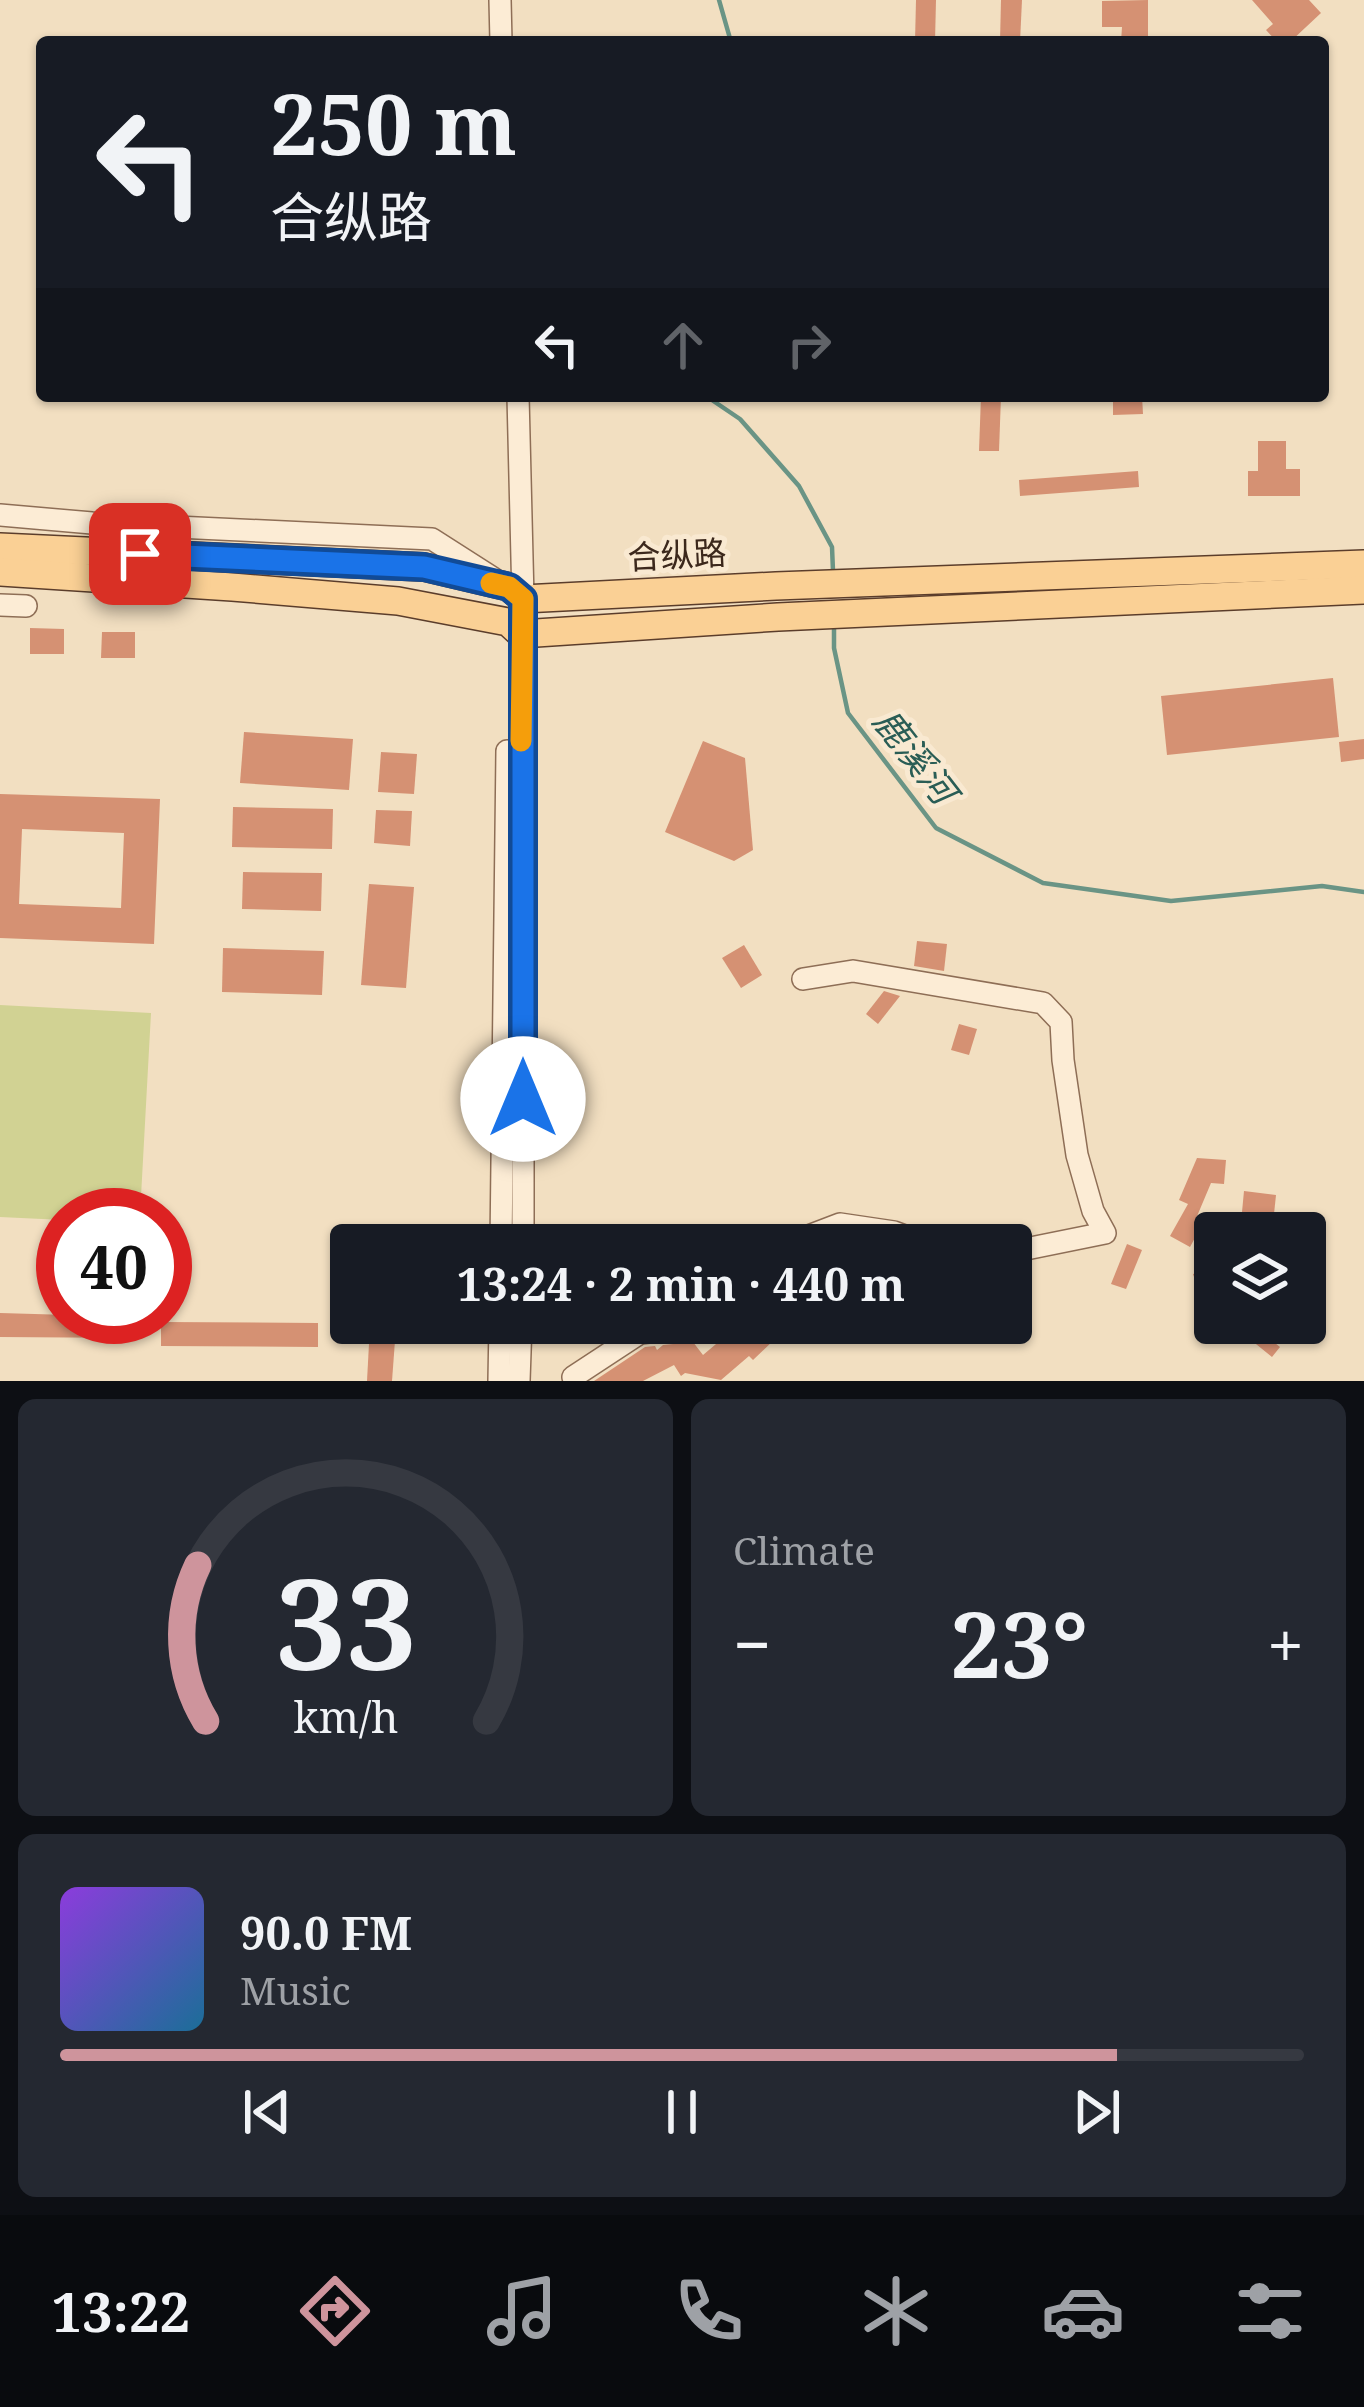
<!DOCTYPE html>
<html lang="en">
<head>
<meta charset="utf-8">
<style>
  body { margin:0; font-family:"Noto Serif","Noto Sans SC",serif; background:#242831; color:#f1f3f6; height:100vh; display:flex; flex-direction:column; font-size:45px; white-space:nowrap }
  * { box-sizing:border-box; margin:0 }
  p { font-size:39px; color:#9ea1a6 }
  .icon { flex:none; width:66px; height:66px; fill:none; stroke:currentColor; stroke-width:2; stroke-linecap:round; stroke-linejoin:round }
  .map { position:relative; height:1381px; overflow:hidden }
  .sheet { display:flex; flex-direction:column; gap:18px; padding:18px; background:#0d0f14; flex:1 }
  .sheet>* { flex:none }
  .banner { position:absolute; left:36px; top:36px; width:1293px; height:366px; border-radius:12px; box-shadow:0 3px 9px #0004; background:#171b24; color:#f1f3f6; overflow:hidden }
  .fabs { position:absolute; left:1194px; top:1212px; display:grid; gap:24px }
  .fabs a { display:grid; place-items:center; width:132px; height:132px; border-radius:12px; background:#171b24; box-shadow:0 3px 9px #0004; font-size:60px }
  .speed { position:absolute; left:36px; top:1188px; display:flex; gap:24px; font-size:60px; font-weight:700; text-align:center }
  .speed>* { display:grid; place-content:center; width:156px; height:156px; border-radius:50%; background:#171b24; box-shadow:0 3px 9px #0004; line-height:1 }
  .speed .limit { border:18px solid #d22; background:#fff; color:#111 }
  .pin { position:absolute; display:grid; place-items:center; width:102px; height:102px; color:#fff; margin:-51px; border-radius:24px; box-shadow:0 6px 18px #0006 }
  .me { position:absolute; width:132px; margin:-66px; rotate:0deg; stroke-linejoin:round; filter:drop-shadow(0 0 9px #0008) }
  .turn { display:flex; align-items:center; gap:42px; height:252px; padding:0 36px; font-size:54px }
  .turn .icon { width:156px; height:156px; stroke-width:2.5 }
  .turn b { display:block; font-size:84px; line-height:102px }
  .lanes { display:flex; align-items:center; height:114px; padding:0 36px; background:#0003; justify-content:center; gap:60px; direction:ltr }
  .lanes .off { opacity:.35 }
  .big { font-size:90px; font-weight:700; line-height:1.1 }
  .sheet .tile { flex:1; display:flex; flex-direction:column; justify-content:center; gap:18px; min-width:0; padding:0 42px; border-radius:18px; background:#242831 }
  .sheet .dial { align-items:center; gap:0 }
  .dial svg { height:312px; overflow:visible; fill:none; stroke:#363941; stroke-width:7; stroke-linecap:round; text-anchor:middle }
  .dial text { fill:#f1f3f6; stroke:none }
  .song { display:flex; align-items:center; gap:36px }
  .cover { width:144px; height:144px; border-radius:18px; background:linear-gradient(135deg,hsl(270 70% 55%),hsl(200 70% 35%)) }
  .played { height:12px; border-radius:6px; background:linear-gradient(90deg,#ce949c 85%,#363941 85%) }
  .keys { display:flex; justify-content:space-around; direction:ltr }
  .heat { display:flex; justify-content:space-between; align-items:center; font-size:66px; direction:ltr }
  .sheet .tiles { flex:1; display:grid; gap:18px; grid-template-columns:1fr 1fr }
  .tile:last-child { grid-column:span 2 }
  .trip { position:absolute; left:330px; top:1224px; width:702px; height:120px; border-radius:12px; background:#171b24; box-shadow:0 3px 9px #0004; font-weight:700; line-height:120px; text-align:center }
  .tab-bar { display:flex; height:192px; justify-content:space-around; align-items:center; background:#090b0e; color:#9ea1a6 }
  .tab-bar .icon { width:84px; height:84px }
  .tab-bar .on { color:#ce949c }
  .tab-bar b { font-size:54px; color:#f1f3f6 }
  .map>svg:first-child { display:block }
  .green { fill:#d1d293 }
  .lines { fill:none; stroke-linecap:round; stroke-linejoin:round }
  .stream { stroke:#6a9485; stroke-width:4.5 }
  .building { fill:#d59173; fill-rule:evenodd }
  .minor-casing { stroke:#8e6e56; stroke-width:24 }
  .major-casing { stroke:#5b3d2b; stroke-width:30 }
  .minor { stroke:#fcecd5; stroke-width:21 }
  .major { stroke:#fad095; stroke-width:27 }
  .route-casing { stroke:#114b97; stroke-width:30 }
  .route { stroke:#1a73e8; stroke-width:21 }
  .slow { stroke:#f59e0b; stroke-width:21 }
  .labels { text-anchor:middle; stroke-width:10; stroke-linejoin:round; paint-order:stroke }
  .street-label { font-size:33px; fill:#3c281c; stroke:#f9e9d1 }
  .water-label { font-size:36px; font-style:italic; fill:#2a5d55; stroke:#f9e9d1 }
</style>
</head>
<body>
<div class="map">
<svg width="1364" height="1381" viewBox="0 0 1364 1381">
  <rect width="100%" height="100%" fill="#f2dfc1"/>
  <path class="green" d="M0,1005L151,1013L140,1215H63V1220L0,1217Z"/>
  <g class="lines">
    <g class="stream">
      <path d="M719,0L731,42"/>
      <path d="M706,396L740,419L799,486L832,547L833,571"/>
      <path d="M834,625V648L848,713L936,828L1043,883L1171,901L1322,886L1364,892"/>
    </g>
  </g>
  <g class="building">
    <path d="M916,0H936L935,42H915Z"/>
    <path d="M1001,0H1022L1020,42H1000Z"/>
    <path d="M1148,0V42H1121L1122,27H1102V1Z"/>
    <path d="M1252,0H1309L1321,13L1290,42H1277L1266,30L1273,24Z"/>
    <path d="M981,396H1001L999,451H979Z"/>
    <path d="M1113,396H1142L1143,414L1113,415Z"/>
    <path d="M1258,441H1286V469H1300V496H1248V471H1258Z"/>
    <path d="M1138,471L1139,487L1020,496L1019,480Z"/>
    <path d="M30,628L64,629V654H30Z"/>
    <path d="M102,632H135V658H101Z"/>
    <path d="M1333,678L1339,737L1167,755L1161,696Z"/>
    <path d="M244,732L353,739L349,790L240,783Z"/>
    <path d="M1364,739V759L1341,762L1339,742Z"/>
    <path d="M703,741L745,758L753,850L734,861L665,832Z"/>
    <path d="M381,752L417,754L414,794L378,792Z"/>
    <path d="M0,794L160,799L154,944L0,938ZM22,829L124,833L121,908L19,904Z"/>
    <path d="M233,807L333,809L332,849L232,847Z"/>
    <path d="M376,810L412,811L410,846L374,843Z"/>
    <path d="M243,872L322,873L321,911L242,909Z"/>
    <path d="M369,884L414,887L406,988L361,985Z"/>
    <path d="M917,941L947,944L944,971L914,966Z"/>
    <path d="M744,945L762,975L741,988L722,958Z"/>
    <path d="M223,948L324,951L322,995L222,992Z"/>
    <path d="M884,991L900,996L878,1024L866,1014Z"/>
    <path d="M959,1024L977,1029L969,1055L951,1050Z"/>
    <path d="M1197,1158L1226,1160L1224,1184L1211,1183L1195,1221L1202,1225L1190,1247L1170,1236L1188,1204L1179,1200Z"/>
    <path d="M1244,1191L1276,1195L1272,1233H1240Z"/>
    <path d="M1127,1244L1142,1250L1126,1289L1111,1284Z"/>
    <path d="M1212,1269L1215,1301L1203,1304L1193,1274Z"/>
    <path d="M0,1313L137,1317V1338L0,1337Z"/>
    <path d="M161,1322L318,1323V1347L161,1346Z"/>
    <path d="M741,1323H763L777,1337L753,1360L749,1356L721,1380L685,1373L681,1376L674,1365L643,1381H594L645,1347L655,1346L657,1350L663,1345L693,1342L703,1355Z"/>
    <path d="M1230,1323H1274L1265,1335L1280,1347L1272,1357Z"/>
    <path d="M370,1325L396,1327L392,1381H367Z"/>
  </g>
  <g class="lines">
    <defs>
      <g id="minor">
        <path d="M500,0L501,42"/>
        <path d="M518,396L523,599V1245"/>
        <path d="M0,515L92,523L432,539L493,578"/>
        <path d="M0,605L26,606"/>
        <path d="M803,979L853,971L1043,1003L1061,1022L1063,1060L1077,1155L1093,1211L1105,1233L1011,1252"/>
        <path d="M501,1245L507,751"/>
        <path d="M785,1245L840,1224L894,1232L929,1245"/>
        <path d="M499,1381L500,1323"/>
        <path d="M519,1381L521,1323"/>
        <path d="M575,1381L573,1377L640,1333L692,1327V1323"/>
      </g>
      <g id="major">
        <path d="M0,547L424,567L509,587L523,599L776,586L1364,564"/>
        <path d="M0,572L232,587L398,601L508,622L521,634L778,617L1364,590"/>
      </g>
    </defs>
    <use href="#minor" class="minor-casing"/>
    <use href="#major" class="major-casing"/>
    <use href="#minor" class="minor"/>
    <use href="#major" class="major"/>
  </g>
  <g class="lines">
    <defs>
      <path id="route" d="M140,554L424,567L509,587L523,599V1099"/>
    </defs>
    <use href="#route" class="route-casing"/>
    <use href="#route" class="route"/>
    <path class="slow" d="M491,583L509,587L523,599L521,741"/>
  </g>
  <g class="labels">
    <g class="street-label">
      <text transform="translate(677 555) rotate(-3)" y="12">合纵路</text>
    </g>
    <g class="water-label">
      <text transform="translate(915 756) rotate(52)" y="13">鹿溪河</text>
    </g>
  </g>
</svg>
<div class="fabs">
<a><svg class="icon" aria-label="layers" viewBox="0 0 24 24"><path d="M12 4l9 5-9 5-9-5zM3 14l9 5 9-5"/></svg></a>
</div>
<div class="speed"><div class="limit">40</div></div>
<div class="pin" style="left:140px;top:554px;background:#d93025"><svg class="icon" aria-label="arrive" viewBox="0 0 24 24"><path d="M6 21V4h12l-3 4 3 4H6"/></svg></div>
<svg class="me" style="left:523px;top:1099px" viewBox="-20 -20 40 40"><circle r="19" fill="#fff"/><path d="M0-13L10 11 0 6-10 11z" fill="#1a73e8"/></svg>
<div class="trip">13:24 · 2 min · 440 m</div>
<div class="banner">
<div class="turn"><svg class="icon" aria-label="left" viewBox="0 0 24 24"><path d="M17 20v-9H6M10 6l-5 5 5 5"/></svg><div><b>250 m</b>合纵路</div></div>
<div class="lanes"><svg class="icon" aria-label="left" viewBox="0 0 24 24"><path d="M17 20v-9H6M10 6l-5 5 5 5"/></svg><svg class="icon off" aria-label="ahead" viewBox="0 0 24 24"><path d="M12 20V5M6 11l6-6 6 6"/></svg><svg class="icon off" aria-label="right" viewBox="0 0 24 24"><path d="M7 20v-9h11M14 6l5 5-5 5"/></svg></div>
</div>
</div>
<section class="sheet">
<div class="tiles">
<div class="tile dial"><svg viewBox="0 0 100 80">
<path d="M14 69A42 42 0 1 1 86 69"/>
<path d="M14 69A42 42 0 0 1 12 29" stroke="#ce949c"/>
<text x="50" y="56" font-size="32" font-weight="700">33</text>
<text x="50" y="72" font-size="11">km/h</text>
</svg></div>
<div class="tile"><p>Climate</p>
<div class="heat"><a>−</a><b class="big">23°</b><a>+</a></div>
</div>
<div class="tile">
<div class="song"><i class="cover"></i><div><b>90.0 FM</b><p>Music</p></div></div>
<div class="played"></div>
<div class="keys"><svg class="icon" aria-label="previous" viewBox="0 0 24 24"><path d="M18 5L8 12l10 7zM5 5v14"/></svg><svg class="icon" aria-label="pause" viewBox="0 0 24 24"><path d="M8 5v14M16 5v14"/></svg><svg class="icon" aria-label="next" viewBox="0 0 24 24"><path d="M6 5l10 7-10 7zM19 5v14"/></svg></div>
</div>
</div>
</section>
<nav class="tab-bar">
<b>13:22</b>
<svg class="icon on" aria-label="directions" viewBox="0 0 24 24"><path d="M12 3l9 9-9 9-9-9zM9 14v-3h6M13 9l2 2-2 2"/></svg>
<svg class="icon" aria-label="music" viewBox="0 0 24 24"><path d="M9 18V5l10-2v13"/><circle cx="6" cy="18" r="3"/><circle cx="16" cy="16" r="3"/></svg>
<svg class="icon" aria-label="phone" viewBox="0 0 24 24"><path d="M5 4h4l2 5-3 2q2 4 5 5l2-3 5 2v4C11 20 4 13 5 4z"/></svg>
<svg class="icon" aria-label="climate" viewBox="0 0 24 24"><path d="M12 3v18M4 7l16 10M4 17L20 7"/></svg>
<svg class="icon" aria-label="car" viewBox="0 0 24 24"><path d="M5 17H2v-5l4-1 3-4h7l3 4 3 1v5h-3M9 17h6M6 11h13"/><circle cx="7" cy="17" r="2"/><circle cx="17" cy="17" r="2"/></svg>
<svg class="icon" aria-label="filters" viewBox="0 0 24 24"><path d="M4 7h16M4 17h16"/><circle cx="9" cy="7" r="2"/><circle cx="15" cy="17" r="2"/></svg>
</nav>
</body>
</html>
